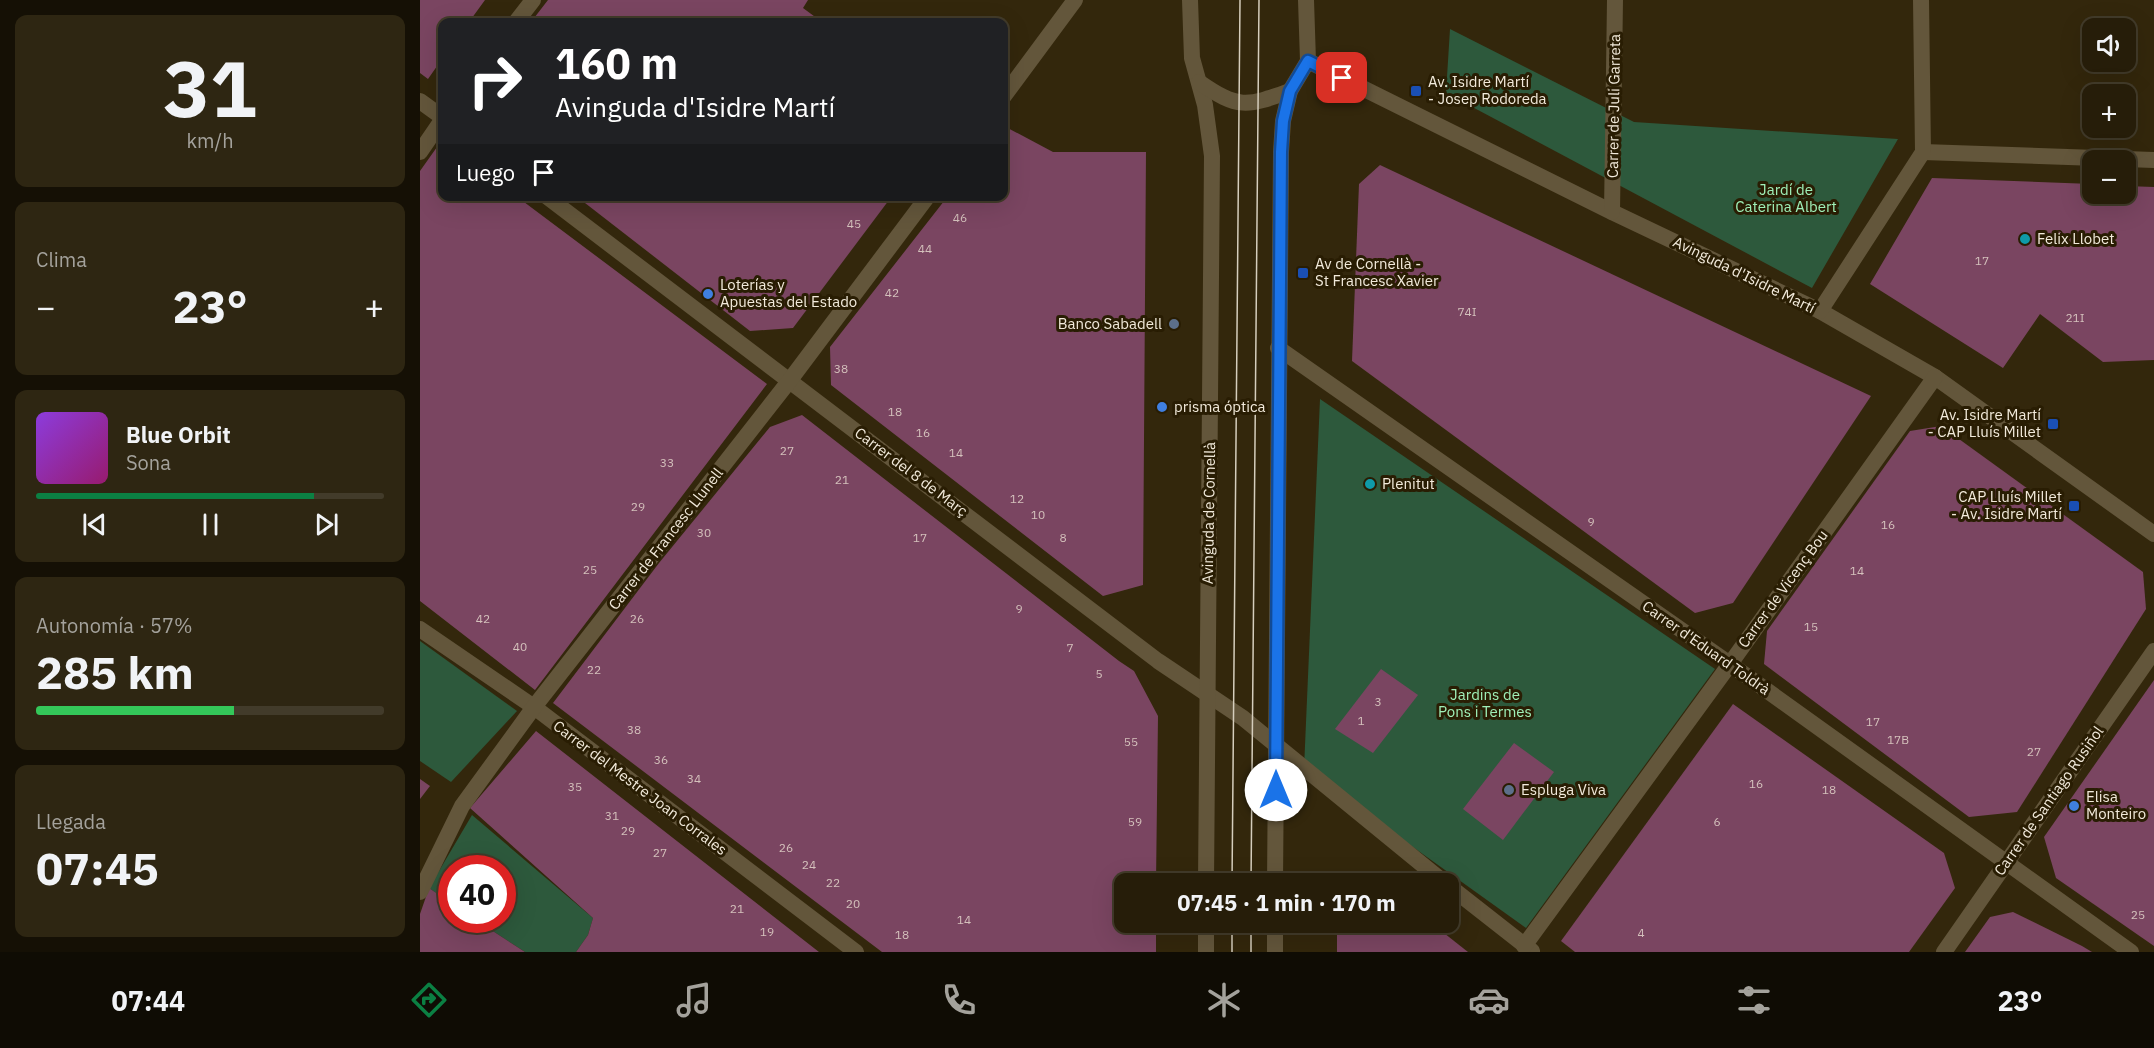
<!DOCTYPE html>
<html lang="es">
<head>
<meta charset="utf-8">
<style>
  body { margin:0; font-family:"IBM Plex Sans",sans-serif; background:#2e2612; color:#f1f3f6; height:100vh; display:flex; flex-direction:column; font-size:22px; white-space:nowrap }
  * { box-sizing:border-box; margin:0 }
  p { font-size:20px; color:#a4a29c }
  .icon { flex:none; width:33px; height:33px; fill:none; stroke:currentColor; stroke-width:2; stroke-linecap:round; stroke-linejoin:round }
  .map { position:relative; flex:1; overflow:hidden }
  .drawer { display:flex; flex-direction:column; gap:15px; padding:15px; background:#151005; width:420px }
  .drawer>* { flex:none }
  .hud { position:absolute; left:18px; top:18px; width:570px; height:183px; border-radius:12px; box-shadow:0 6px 24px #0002,0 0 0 2px #423b2a; background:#202124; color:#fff; overflow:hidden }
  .tools { position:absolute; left:1662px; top:18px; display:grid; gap:12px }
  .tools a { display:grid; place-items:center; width:54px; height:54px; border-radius:12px; background:#261d09; box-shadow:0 6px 24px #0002,0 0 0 2px #423b2a; font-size:30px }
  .speed { position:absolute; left:18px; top:855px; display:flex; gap:12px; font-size:30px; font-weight:700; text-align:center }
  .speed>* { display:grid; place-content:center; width:78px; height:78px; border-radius:50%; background:#261d09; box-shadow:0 6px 24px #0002,0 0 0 2px #423b2a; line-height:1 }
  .speed .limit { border:9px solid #d22; background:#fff; color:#111 }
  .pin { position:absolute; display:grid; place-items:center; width:51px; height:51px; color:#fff; margin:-26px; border-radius:12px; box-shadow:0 3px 9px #0006 }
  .me { position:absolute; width:66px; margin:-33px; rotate:0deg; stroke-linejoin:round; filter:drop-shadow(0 0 4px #0008) }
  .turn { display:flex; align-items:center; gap:21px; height:126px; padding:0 18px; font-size:27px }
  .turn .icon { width:78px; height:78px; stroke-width:2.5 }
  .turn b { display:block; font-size:42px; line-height:51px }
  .then { display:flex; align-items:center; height:57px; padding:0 18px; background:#0003; gap:12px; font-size:22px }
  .big { font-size:45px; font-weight:700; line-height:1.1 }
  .drawer .tile { flex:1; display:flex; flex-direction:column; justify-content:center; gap:9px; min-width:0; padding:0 21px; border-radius:12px; background:#2e2612 }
  .drawer .dial { align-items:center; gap:0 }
  .dial b { font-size:78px; line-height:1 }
  .song { display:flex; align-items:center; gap:18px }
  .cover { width:72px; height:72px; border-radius:9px; background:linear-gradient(135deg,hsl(270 70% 55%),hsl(320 70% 35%)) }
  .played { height:6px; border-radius:3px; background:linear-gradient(90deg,#0b8043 80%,#423b2a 80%) }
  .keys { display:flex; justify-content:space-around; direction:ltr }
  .heat { display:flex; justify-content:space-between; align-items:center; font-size:33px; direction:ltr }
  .charge { height:9px; border-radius:4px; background:linear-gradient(90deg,#34c759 57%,#423b2a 0) }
  .trip { position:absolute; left:694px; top:873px; width:345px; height:60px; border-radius:12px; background:#261d09; box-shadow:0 6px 24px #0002,0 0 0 2px #423b2a; font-weight:700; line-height:60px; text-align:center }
  .menu { display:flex; height:96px; justify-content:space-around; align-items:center; background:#0f0c04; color:#a4a29c }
  .menu .icon { width:42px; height:42px }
  .menu .on { color:#0b8043 }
  .menu b { font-size:27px; color:#f1f3f6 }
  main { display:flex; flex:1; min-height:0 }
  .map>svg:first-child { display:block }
  .green { fill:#2d593c }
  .building { fill:#7a4561 }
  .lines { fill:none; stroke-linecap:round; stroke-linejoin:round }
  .minor { stroke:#63563b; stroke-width:16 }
  .tertiary { stroke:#63563b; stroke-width:16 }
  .tram { stroke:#d6cebd; stroke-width:1.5 }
  .route-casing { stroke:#114b97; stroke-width:15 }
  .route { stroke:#1a73e8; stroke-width:10 }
  .transit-dot { fill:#1a4fb4; stroke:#291d03; stroke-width:2 }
  .culture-dot { fill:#0f9aa8; stroke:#291d03; stroke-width:2 }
  .shop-dot { fill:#3f7fe0; stroke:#291d03; stroke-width:2 }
  .service-dot { fill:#5c6f8a; stroke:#291d03; stroke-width:2 }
  .labels { text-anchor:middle; stroke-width:6; stroke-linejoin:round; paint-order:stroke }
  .number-label { font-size:12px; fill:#d4c1bc }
  .poi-label { font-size:15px; fill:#f2eadb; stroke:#291d03; text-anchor:start }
  .street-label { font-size:15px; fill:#f2eadb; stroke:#291d03 }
  .park-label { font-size:15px; fill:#9ff0b8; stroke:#291d03 }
</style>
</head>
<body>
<main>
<section class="drawer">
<div class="tile dial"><b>31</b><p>km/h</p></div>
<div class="tile"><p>Clima</p>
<div class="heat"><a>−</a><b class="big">23°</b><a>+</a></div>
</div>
<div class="tile">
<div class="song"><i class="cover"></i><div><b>Blue Orbit</b><p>Sona</p></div></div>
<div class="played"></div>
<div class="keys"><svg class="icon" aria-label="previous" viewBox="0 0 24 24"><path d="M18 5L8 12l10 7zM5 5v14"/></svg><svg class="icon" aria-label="pause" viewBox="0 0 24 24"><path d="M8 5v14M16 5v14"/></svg><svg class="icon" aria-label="next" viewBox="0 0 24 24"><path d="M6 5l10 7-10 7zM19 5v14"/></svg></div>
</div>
<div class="tile"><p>Autonomía · 57%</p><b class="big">285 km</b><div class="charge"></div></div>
<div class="tile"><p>Llegada</p><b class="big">07:45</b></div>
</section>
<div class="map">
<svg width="1734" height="952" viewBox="0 0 1734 952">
  <rect width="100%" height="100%" fill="#33270c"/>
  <g class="green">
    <path d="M1030,29L1214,122L1478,139L1392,288L1026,93Z"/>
    <path d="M900,399L1295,669L1106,928L884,769Z"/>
    <path d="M0,641L97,711L31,782L0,761Z"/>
    <path d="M52,815L173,918L168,935L156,952H105L56,920H82V868H32L31,904L9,888Z"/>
  </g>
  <g class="building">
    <path d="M0,0H65L49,22H22V59L8,79L0,73Z"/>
    <path d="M128,0H388L383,8L402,22H111Z"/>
    <path d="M584,126L633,152H726L723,585L683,596L411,385L410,347L528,196H584Z"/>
    <path d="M22,140V196H96L347,384L115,690L0,601V171Z"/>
    <path d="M960,165L1451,396L1313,603L1275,613L932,361L939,184Z"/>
    <path d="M1512,178L1672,184V194H1706V186L1734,187V360L1683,362L1620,314L1583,368L1450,284Z"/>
    <path d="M156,196H472L373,328L330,331Z"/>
    <path d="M382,415L699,661L714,671L738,716L736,884H705V922H736V952H462L133,703L239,563L350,427Z"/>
    <path d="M1521,426L1723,572L1726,609L1597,812L1549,817L1344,664L1347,631L1490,431Z"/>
    <path d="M961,669L998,695L953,753L915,729Z"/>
    <path d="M1734,680V946L1636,878L1624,837Z"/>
    <path d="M1313,704L1524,853L1535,888L1489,952H1155L1141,941Z"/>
    <path d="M116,731L399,952H156L168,935L173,918L50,808Z"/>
    <path d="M1094,743L1134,772L1083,840L1043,809Z"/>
    <path d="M0,779L10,786L0,799Z"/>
    <path d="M9,888L32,904V920H56L105,952H0V914Z"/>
    <path d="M1593,912L1662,946L1672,952H1545L1570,917Z"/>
    <path d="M917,922H1010L1048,952H917Z"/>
  </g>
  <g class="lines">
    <g class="minor">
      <path d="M96,22L113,0"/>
      <path d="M888,61L1192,212L1400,311L1515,377L1734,534"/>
      <path d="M584,96L655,0"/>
      <path d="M0,101L22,117"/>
      <path d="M0,152L22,120"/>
      <path d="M1503,152L1734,160"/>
      <path d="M126,196L738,661L823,718L1026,884"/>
      <path d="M1192,212L1195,0"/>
      <path d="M1400,311L1503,152L1501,0"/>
      <path d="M858,348L1310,664L1711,952"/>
      <path d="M0,629L114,707L436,952"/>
      <path d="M1029,886L1112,951"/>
      <path d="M0,892L42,806L114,707L370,380L508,196"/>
      <path d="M1104,946L1310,664L1515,377"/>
      <path d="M1524,952L1734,651"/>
    </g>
    <g class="tertiary">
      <path d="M770,0L772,58L785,105L792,156L786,884"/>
      <path d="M779,82C818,109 826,107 870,91"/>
      <path d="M855,884L861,152L863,121L870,91L888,61L886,0"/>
      <path d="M786,952V922"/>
      <path d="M855,952V922"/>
    </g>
    <g class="tram">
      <path d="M812,884L820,0"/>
      <path d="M831,884L839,0"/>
      <path d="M812,952V922"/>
      <path d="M831,952V922"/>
    </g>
  </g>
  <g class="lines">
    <defs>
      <path id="route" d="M856,790L861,152L863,121L870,91L888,61L922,78"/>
    </defs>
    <use href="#route" class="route-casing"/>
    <use href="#route" class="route"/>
  </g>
  <g class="transit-dot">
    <rect x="990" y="85" width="12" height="12" rx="3"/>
    <rect x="877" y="267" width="12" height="12" rx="3"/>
    <rect x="1627" y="418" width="12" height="12" rx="3"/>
    <rect x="1648" y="500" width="12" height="12" rx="3"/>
  </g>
  <g class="culture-dot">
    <circle cx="1605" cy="239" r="6"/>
    <circle cx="950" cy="484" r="6"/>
  </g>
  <g class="shop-dot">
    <circle cx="288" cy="294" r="6"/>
    <circle cx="742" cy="407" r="6"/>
    <circle cx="1654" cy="806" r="6"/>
  </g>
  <g class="service-dot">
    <circle cx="754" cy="324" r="6"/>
    <circle cx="1089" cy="790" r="6"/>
  </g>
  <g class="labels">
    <g class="number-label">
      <text x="540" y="222">46</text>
      <text x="434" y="228">45</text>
      <text x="505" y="253">44</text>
      <text x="1562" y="265">17</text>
      <text x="472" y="297">42</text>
      <text x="1047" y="316">74I</text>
      <text x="1655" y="322">21I</text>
      <text x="421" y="373">38</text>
      <text x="475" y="416">18</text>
      <text x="503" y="437">16</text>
      <text x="367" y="455">27</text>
      <text x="536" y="457">14</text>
      <text x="247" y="467">33</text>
      <text x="422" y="484">21</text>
      <text x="597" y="503">12</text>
      <text x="218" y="511">29</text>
      <text x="618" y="519">10</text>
      <text x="1171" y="526">9</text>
      <text x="1468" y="529">16</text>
      <text x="284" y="537">30</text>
      <text x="500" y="542">17</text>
      <text x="643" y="542">8</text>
      <text x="170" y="574">25</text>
      <text x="1437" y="575">14</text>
      <text x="599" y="613">9</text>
      <text x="63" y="623">42</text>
      <text x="217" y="623">26</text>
      <text x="1391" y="631">15</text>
      <text x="100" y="651">40</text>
      <text x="650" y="652">7</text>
      <text x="174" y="674">22</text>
      <text x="679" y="678">5</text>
      <text x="958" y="706">3</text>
      <text x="941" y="725">1</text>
      <text x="1453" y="726">17</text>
      <text x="214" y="734">38</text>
      <text x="1478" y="744">17B</text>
      <text x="711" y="746">55</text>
      <text x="1614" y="756">27</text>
      <text x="241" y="764">36</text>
      <text x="274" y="783">34</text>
      <text x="1336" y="788">16</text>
      <text x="155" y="791">35</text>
      <text x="1409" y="794">18</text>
      <text x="192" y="820">31</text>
      <text x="715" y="826">59</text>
      <text x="1297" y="826">6</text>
      <text x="208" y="835">29</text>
      <text x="366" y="852">26</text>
      <text x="240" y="857">27</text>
      <text x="389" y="869">24</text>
      <text x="413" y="887">22</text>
      <text x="433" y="908">20</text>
      <text x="317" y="913">21</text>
      <text x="1718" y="919">25</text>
      <text x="544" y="924">14</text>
      <text x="347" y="936">19</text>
      <text x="1221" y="937">4</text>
      <text x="482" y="939">18</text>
    </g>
    <g class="poi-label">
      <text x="1008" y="87">Av. Isidre Martí<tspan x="1008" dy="17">- Josep Rodoreda</tspan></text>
      <text x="1617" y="244">Felix Llobet</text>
      <text x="895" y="269">Av de Cornellà -<tspan x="895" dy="17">St Francesc Xavier</tspan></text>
      <text x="300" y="290">Loterías y<tspan x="300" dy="17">Apuestas del Estado</tspan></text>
      <text x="742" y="329" text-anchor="end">Banco Sabadell</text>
      <text x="754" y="412">prisma óptica</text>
      <text x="1621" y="420" text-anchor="end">Av. Isidre Martí<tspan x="1621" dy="17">- CAP Lluís Millet</tspan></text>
      <text x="962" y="489">Plenitut</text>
      <text x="1642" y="502" text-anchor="end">CAP Lluís Millet<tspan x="1642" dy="17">- Av. Isidre Martí</tspan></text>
      <text x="1101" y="795">Espluga Viva</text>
      <text x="1666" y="802">Elisa<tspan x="1666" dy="17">Monteiro</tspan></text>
    </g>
    <g class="street-label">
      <text transform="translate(1194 106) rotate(-89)" y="5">Carrer de Juli Garreta</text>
      <text transform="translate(1324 275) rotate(26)" y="5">Avinguda d'Isidre Martí</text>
      <text transform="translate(491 472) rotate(37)" y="5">Carrer del 8 de Març</text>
      <text transform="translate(789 513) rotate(-89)" y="5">Avinguda de Cornellà</text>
      <text transform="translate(246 539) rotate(-52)" y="5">Carrer de Francesc Llunell</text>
      <text transform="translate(1363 589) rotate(-54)" y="5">Carrer de Vicenç Bou</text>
      <text transform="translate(1286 648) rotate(35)" y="5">Carrer d'Eduard Toldrà</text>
      <text transform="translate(220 788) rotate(37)" y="5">Carrer del Mestre Joan Corrales</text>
      <text transform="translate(1629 801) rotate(-55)" y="5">Carrer de Santiago Rusiñol</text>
    </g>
    <g class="park-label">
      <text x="1366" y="195">Jardí de<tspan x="1366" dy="17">Caterina Albert</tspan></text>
      <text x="1065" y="700">Jardins de<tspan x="1065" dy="17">Pons i Termes</tspan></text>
    </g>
  </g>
</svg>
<div class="tools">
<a><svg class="icon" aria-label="sound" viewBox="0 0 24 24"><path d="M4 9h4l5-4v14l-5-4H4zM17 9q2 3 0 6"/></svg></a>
<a>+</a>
<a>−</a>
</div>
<div class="speed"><div class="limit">40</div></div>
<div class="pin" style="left:922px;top:78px;background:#d93025"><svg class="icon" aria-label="arrive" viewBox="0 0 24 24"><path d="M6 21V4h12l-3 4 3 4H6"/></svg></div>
<svg class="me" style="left:856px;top:790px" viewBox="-20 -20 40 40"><circle r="19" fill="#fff"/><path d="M0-13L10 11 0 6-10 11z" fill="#1a73e8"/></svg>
<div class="trip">07:45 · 1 min · 170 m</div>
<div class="hud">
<div class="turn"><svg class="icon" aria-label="right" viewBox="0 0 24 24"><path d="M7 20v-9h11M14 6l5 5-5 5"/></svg><div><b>160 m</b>Avinguda d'Isidre Martí</div></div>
<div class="then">Luego<svg class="icon" aria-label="arrive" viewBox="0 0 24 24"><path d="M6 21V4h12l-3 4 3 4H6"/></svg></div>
</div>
</div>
</main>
<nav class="menu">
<b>07:44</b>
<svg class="icon on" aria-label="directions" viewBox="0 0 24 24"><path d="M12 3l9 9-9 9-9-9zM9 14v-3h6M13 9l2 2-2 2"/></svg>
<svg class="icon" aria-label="music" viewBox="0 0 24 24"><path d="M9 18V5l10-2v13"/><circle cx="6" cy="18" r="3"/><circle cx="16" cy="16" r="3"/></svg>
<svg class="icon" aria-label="phone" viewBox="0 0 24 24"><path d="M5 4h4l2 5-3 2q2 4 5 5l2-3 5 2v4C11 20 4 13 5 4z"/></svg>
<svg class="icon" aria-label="climate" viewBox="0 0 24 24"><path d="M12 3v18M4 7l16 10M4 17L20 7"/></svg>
<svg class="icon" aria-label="car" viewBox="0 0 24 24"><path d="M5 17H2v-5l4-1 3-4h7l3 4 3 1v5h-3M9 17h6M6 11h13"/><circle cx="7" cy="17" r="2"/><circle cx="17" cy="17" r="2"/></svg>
<svg class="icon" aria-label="filters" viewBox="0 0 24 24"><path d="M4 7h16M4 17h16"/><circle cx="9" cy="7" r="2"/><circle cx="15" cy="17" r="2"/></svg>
<b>23°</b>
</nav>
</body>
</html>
